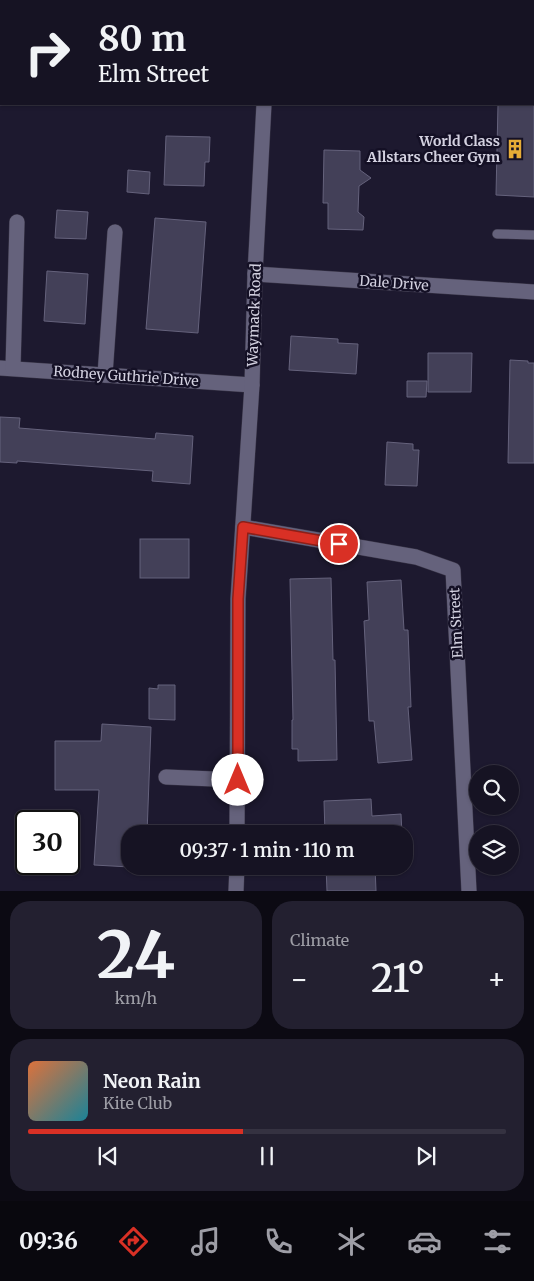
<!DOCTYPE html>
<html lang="en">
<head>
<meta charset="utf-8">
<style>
  body { margin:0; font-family:Merriweather,serif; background:#232030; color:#f1f3f6; height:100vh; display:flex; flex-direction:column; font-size:19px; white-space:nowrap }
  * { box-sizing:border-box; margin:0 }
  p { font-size:16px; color:#9e9ea6 }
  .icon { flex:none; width:28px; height:28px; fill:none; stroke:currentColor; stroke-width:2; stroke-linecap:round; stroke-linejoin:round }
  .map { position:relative; height:891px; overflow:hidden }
  .details { display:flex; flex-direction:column; gap:10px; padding:10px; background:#0c0a13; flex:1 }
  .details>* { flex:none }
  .banner { position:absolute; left:0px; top:0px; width:535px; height:105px; box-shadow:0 1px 4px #0004,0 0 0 1px #353241; background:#161323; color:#f1f3f6; overflow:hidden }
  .buttons { position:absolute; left:469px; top:765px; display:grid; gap:10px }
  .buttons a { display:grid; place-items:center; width:50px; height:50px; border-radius:50%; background:#161323; box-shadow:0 1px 4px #0004,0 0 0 1px #353241; font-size:25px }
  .speed { position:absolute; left:15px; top:810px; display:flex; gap:10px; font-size:25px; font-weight:700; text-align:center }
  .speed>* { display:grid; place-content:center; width:65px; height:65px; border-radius:50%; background:#161323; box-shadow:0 1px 4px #0004,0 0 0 1px #353241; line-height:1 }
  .speed .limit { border:2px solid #111; border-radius:8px; background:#fff; color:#111 }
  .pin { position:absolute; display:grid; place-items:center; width:42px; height:42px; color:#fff; margin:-21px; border:2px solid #fff; border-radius:50%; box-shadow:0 1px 5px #0007 }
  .me { position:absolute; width:55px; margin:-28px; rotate:0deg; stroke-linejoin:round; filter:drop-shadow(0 0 4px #0008) }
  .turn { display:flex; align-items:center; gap:18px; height:105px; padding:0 15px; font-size:22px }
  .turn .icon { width:65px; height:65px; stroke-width:2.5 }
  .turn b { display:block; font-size:35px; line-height:42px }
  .big { font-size:38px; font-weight:600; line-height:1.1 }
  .details .widget { flex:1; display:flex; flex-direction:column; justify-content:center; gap:8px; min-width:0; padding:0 18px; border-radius:20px; background:#232030 }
  .details .dial { align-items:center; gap:0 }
  .dial b { font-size:65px; line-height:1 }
  .song { display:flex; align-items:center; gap:15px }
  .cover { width:60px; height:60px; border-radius:8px; background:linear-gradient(135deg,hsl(20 70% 55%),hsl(190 70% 35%)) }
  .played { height:5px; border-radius:2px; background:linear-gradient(90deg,#d93025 45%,#353241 45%) }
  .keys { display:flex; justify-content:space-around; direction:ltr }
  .heat { display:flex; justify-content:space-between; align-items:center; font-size:28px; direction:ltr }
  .details .tiles { flex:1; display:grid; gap:10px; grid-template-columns:1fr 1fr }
  .widget:last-child { grid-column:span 2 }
  .trip { position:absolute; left:121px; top:825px; width:292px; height:50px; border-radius:20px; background:#161323; box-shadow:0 1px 4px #0004,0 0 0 1px #353241; font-weight:600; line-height:50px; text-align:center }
  .menu { display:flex; height:80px; justify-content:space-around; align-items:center; background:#09080e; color:#9e9ea6 }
  .menu .icon { width:35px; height:35px }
  .menu .current { color:#d93025 }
  .menu b { font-size:22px; color:#f1f3f6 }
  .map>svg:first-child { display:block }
  .building { fill:#434058; stroke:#65627c }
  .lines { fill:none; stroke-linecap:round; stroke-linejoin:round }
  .lane-casing { stroke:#393547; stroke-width:10 }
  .street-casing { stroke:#393547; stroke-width:16 }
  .lane { stroke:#65627c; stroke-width:9 }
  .street { stroke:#65627c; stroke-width:15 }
  .route-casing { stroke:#8d1f18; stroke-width:12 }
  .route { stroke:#d93025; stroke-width:9 }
  .labels { text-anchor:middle; stroke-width:5; stroke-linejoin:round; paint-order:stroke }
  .poi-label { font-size:14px; font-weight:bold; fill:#d3d1e0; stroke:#141025; text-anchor:end }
  .street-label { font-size:14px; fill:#d3d1e0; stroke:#141025 }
</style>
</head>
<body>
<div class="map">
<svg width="534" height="891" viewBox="0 0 534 891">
  <rect width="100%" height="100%" fill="#1d192f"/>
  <g class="building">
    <path d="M498,104H534V197L496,195Z"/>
    <path d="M166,136L210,137L209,162H205L204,186L164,185Z"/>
    <path d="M324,150L360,151V170L371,178L359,186L358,212L364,217L363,230L328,229V203H323Z"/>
    <path d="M128,170L150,172L149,194L127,192Z"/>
    <path d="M57,210L88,212L86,239L55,238Z"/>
    <path d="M155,218L206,222L198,333L146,329Z"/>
    <path d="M47,271L88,274L85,324L44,321Z"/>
    <path d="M291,336L338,339V343L358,344L356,374L289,370Z"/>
    <path d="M428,353H472L471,392H428Z"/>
    <path d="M510,360L528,361V363H534V463H508Z"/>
    <path d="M407,381H427L426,397H407Z"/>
    <path d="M0,417L20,418L19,428L155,439L156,433L193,436L190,484L152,481L153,471L17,461V463L0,462Z"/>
    <path d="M387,442L413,444V450H419L417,486L385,485Z"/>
    <rect x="140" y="539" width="49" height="39"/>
    <path d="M331,578L333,660H335L337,760L298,761V749H292V720H293L290,579Z"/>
    <path d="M401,580L404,630H408L411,707H408L412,760L378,763L374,721H369L364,621L369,620L367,582Z"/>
    <path d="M158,685H175V720L149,719V688L158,689Z"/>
    <path d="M102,724L151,727L147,834H130V867L94,865L99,790H55V741H101Z"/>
    <path d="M371,799L372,816L401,814L402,834H325L324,801Z"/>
    <path d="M326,866H375L376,891H327Z"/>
  </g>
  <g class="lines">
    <defs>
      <path id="lane" d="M497,234L534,235"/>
      <g id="street">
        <path d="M269,1V0"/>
        <path d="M255,274L534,292"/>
        <path d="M0,368L252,385"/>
        <path d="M13,368L17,222"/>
        <path d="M105,375L115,232"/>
        <path d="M243,527L416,557L453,570L469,891"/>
        <path d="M166,777L238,780"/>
        <path d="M237,834L238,599L252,385L255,274L264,104"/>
        <path d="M236,891L237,866"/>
      </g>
    </defs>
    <use href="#lane" class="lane-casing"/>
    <use href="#street" class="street-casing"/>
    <use href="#lane" class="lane"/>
    <use href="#street" class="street"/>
  </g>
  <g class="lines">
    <defs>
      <path id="route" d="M238,780V599L243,527L339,544"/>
    </defs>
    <use href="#route" class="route-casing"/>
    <use href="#route" class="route"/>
  </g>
  <defs>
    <symbol id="building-bare" viewBox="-9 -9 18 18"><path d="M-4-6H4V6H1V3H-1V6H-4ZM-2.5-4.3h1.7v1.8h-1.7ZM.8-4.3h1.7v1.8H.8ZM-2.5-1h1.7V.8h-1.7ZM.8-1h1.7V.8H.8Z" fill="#e6ac36" stroke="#141025" stroke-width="2.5" paint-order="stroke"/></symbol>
  </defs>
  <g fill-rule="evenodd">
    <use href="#building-bare" x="501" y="135" width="28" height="28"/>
  </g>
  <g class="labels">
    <g class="poi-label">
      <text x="500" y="146">World Class<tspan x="500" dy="16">Allstars Cheer Gym</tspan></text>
    </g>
    <g class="street-label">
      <text transform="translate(394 283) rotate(4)" y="5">Dale Drive</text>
      <text transform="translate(254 315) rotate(-88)" y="5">Waymack Road</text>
      <text transform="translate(126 376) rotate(4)" y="5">Rodney Guthrie Drive</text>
      <text transform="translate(456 623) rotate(-93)" y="5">Elm Street</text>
    </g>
  </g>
</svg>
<div class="buttons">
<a><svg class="icon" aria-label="search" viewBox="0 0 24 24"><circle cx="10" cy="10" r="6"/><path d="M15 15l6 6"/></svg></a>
<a><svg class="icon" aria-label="layers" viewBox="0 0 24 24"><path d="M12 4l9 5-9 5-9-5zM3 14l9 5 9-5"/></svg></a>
</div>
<div class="speed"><div class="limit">30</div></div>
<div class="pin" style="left:339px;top:544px;background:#d93025"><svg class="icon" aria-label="arrive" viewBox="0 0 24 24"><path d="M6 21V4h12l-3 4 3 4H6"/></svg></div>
<svg class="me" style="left:238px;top:780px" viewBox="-20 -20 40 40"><circle r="19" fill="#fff"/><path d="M0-13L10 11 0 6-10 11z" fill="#d93025"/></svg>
<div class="trip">09:37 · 1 min · 110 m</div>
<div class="banner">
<div class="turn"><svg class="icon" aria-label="right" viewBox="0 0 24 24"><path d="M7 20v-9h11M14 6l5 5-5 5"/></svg><div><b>80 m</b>Elm Street</div></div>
</div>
</div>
<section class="details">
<div class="tiles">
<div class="widget dial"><b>24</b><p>km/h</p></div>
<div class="widget"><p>Climate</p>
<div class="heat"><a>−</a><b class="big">21°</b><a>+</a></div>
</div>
<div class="widget">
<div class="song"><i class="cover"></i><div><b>Neon Rain</b><p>Kite Club</p></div></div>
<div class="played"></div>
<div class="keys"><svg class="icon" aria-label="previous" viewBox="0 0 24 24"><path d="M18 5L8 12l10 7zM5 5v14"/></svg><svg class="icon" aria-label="pause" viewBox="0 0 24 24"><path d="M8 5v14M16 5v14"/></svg><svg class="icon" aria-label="next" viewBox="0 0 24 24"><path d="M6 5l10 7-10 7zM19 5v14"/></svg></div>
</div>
</div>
</section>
<nav class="menu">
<b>09:36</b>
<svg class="icon current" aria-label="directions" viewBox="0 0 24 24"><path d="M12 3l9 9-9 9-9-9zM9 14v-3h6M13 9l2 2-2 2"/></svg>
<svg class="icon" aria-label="music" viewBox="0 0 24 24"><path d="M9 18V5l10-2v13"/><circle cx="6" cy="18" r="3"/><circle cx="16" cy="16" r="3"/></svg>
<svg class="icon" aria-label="phone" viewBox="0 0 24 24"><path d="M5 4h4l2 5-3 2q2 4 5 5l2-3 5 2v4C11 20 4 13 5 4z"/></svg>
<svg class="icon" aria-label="climate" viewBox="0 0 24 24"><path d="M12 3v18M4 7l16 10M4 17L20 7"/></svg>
<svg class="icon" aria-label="car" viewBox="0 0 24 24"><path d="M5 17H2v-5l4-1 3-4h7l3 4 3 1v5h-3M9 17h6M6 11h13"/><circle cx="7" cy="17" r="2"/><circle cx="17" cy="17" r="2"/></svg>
<svg class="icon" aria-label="filters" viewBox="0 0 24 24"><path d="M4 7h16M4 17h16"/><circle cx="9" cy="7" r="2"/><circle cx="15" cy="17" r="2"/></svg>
</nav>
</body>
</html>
